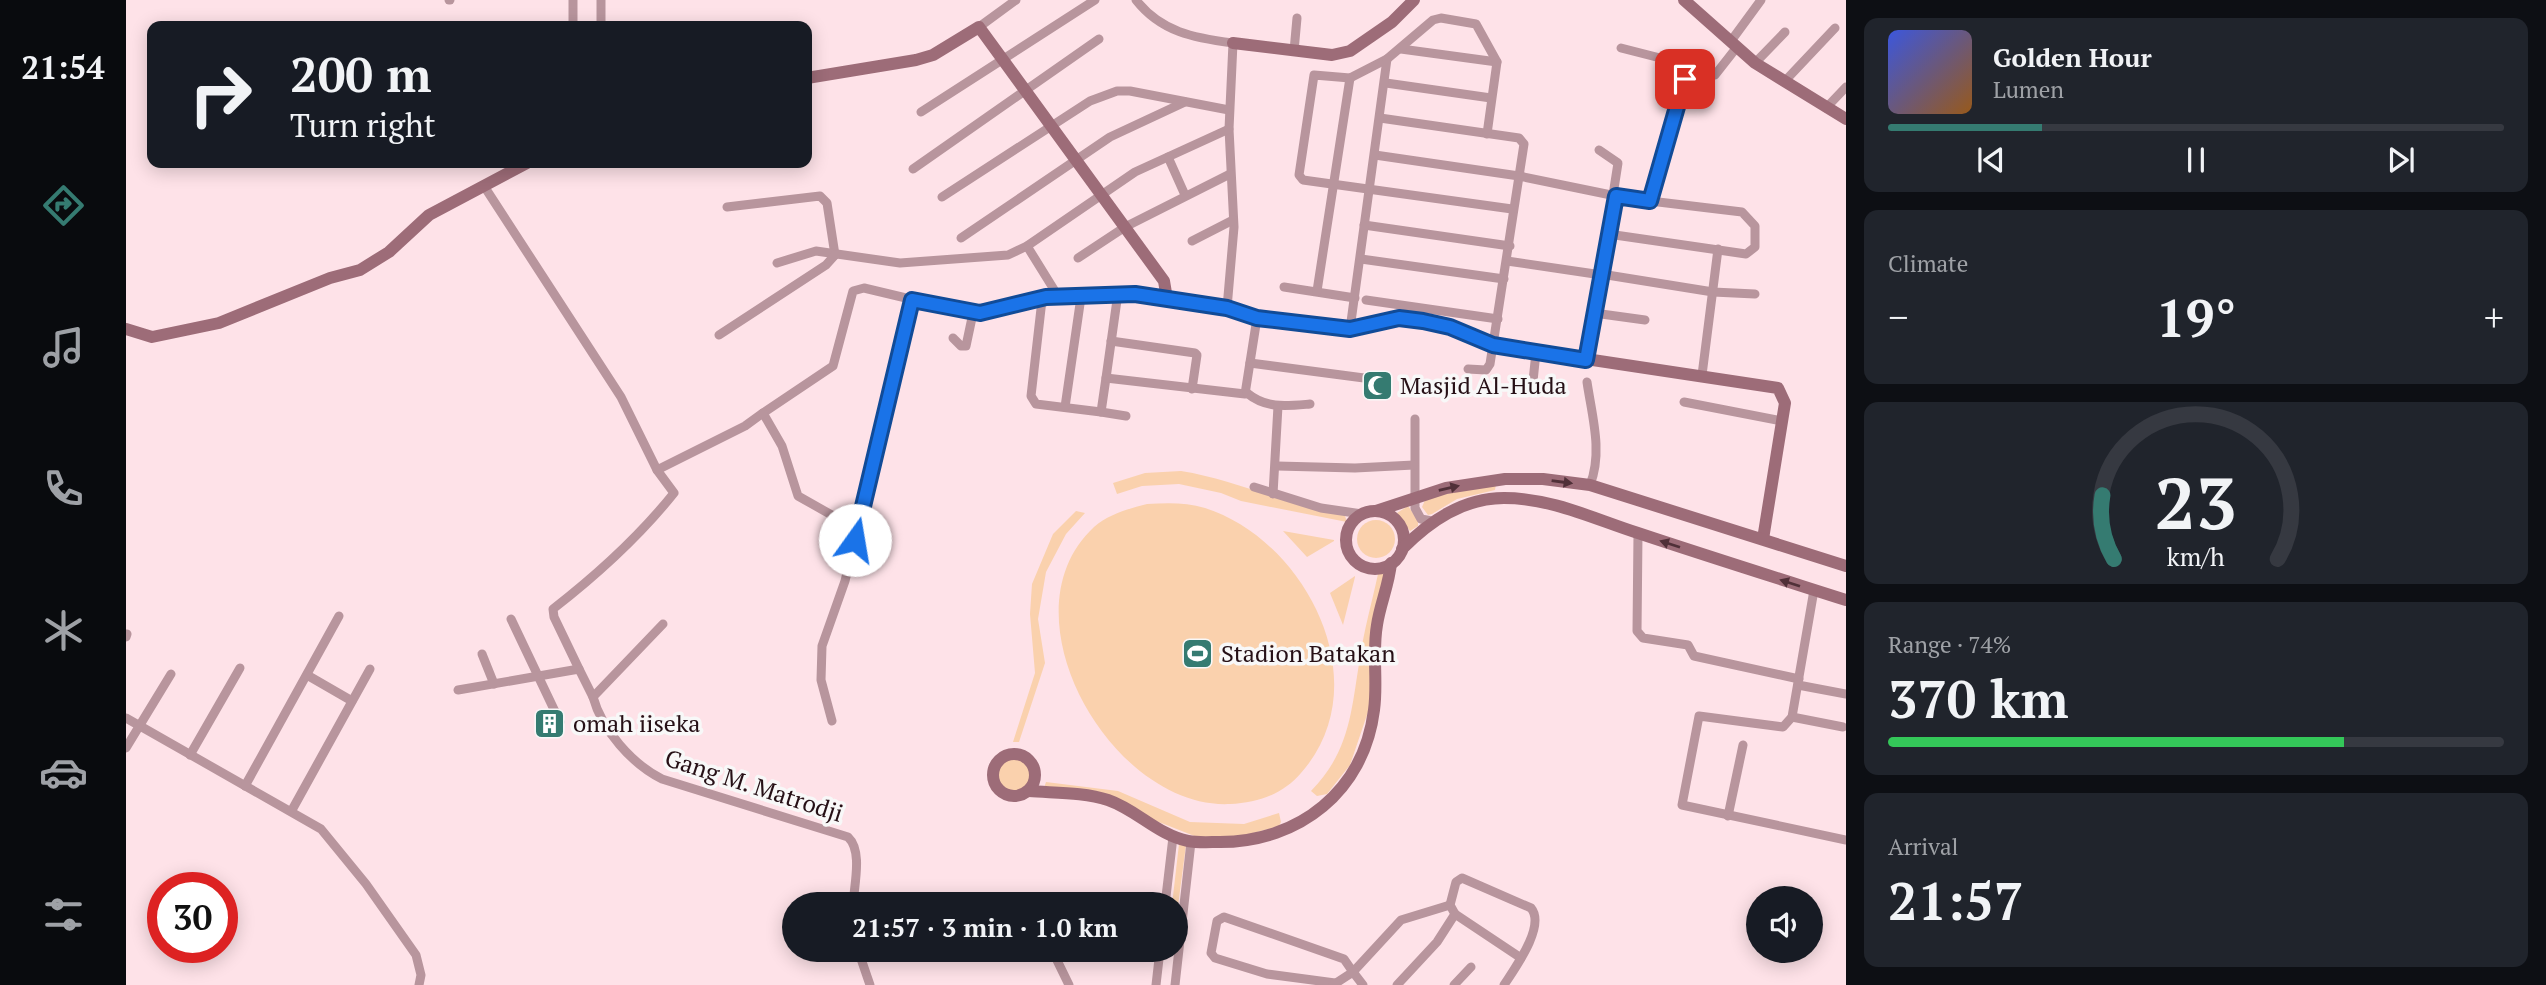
<!DOCTYPE html>
<html lang="en">
<head>
<meta charset="utf-8">
<style>
  body { margin:0; font-family:"PT Serif",serif; background:#20242c; color:#f1f3f6; height:100vh; display:flex; flex-direction:column; font-size:26px; white-space:nowrap }
  * { box-sizing:border-box; margin:0 }
  p { font-size:23px; color:#9ea1a6 }
  .icon { flex:none; width:38px; height:38px; fill:none; stroke:currentColor; stroke-width:2; stroke-linecap:round; stroke-linejoin:round }
  .map { position:relative; flex:1; overflow:hidden }
  .panel { display:flex; flex-direction:column; gap:18px; padding:18px; background:#0d0f14; width:700px }
  .panel>* { flex:none }
  .hud { position:absolute; left:21px; top:21px; width:665px; height:147px; border-radius:14px; box-shadow:0 4px 18px #0003; background:#171b24; color:#f1f3f6; overflow:hidden }
  .tools { position:absolute; left:1620px; top:886px; display:grid; gap:14px }
  .tools a { display:grid; place-items:center; width:77px; height:77px; border-radius:50%; background:#171b24; box-shadow:0 4px 18px #0003; font-size:35px }
  .speed { position:absolute; left:21px; top:872px; display:flex; gap:14px; font-size:35px; font-weight:700; text-align:center }
  .speed>* { display:grid; place-content:center; width:91px; height:91px; border-radius:50%; background:#171b24; box-shadow:0 4px 18px #0003; line-height:1 }
  .speed .limit { border:10px solid #d22; background:#fff; color:#111 }
  .pin { position:absolute; display:grid; place-items:center; width:60px; height:60px; color:#fff; margin:-30px; border-radius:14px; box-shadow:0 4px 10px #0006 }
  .me { position:absolute; width:77px; margin:-38px; rotate:13deg; stroke-linejoin:round; filter:drop-shadow(0 0 5px #0008) }
  .turn { display:flex; align-items:center; gap:24px; height:147px; padding:0 28px; font-size:32px }
  .turn .icon { width:91px; height:91px; stroke-width:2.5 }
  .turn b { display:block; font-size:49px; line-height:60px }
  .big { font-size:52px; font-weight:700; line-height:1.1 }
  .panel .widget { flex:1; display:flex; flex-direction:column; justify-content:center; gap:10px; min-width:0; padding:0 24px; border-radius:14px; background:#20242c }
  .panel .dial { align-items:center; gap:0 }
  .dial svg { height:182px; overflow:visible; fill:none; stroke:#363941; stroke-width:7; stroke-linecap:round; text-anchor:middle }
  .dial text { fill:#f1f3f6; stroke:none }
  .song { display:flex; align-items:center; gap:21px }
  .cover { width:84px; height:84px; border-radius:10px; background:linear-gradient(135deg,hsl(230 70% 55%),hsl(30 70% 35%)) }
  .played { height:7px; border-radius:4px; background:linear-gradient(90deg,#357b71 25%,#363941 25%) }
  .keys { display:flex; justify-content:space-around; direction:ltr }
  .heat { display:flex; justify-content:space-between; align-items:center; font-size:38px; direction:ltr }
  .charge { height:10px; border-radius:5px; background:linear-gradient(90deg,#34c759 74%,#363941 0) }
  .trip { position:absolute; left:656px; top:892px; width:406px; height:70px; border-radius:35px; background:#171b24; box-shadow:0 4px 18px #0003; font-weight:700; line-height:70px; text-align:center }
  main { display:flex; flex:1; min-height:0 }
  .dock { display:flex; flex-direction:column; width:126px; justify-content:space-around; align-items:center; background:#090b0e; color:#9ea1a6 }
  .dock .icon { width:49px; height:49px }
  .dock .selected { color:#357b71 }
  .dock b { font-size:32px; color:#f1f3f6 }
  .map>svg:first-child { display:block }
  .green { fill:#fad1ad }
  .lines { fill:none; stroke-linecap:round; stroke-linejoin:round }
  .street { stroke:#b8959d; stroke-width:9 }
  .secondary { stroke:#9d6c78; stroke-width:12 }
  .oneway { fill:#503038 }
  .route-casing { stroke:#114b97; stroke-width:18 }
  .route { stroke:#1a73e8; stroke-width:12 }
  .labels { text-anchor:middle; stroke-width:7; stroke-linejoin:round; paint-order:stroke }
  .poi-label { font-size:24px; fill:#261016; stroke:#f8f8f8; text-anchor:start }
  .street-label { font-size:24px; fill:#261016; stroke:#f8f8f8 }
</style>
</head>
<body>
<main>
<nav class="dock">
<b>21:54</b>
<svg class="icon selected" aria-label="directions" viewBox="0 0 24 24"><path d="M12 3l9 9-9 9-9-9zM9 14v-3h6M13 9l2 2-2 2"/></svg>
<svg class="icon" aria-label="music" viewBox="0 0 24 24"><path d="M9 18V5l10-2v13"/><circle cx="6" cy="18" r="3"/><circle cx="16" cy="16" r="3"/></svg>
<svg class="icon" aria-label="phone" viewBox="0 0 24 24"><path d="M5 4h4l2 5-3 2q2 4 5 5l2-3 5 2v4C11 20 4 13 5 4z"/></svg>
<svg class="icon" aria-label="climate" viewBox="0 0 24 24"><path d="M12 3v18M4 7l16 10M4 17L20 7"/></svg>
<svg class="icon" aria-label="car" viewBox="0 0 24 24"><path d="M5 17H2v-5l4-1 3-4h7l3 4 3 1v5h-3M9 17h6M6 11h13"/><circle cx="7" cy="17" r="2"/><circle cx="17" cy="17" r="2"/></svg>
<svg class="icon" aria-label="filters" viewBox="0 0 24 24"><path d="M4 7h16M4 17h16"/><circle cx="9" cy="7" r="2"/><circle cx="15" cy="17" r="2"/></svg>
</nav>
<div class="map">
<svg width="1720" height="985" viewBox="0 0 1720 985">
  <rect width="100%" height="100%" fill="#fee2e8"/>
  <g class="green">
    <path d="M1055,471C1111,480 1162,506 1218,513L1221,522L1115,501L1095,493L1053,484L1016,486L991,494L987,483L1019,473Z"/>
    <path d="M1370,484L1369,490L1331,499L1306,514L1302,515L1296,507L1300,498Z"/>
    <path d="M1021,504C1040,503 1060,502 1079,508C1180,540 1254,684 1175,773C1157,794 1132,803 1104,804C987,810 873,615 968,527C983,514 1002,509 1021,504Z"/>
    <path d="M1282,506L1292,520V526L1284,531L1271,513Z"/>
    <path d="M950,511L959,513L940,534L920,572L912,619L919,663L893,742H887L909,673L904,614L906,584L927,534Z"/>
    <circle cx="1250" cy="539" r="19"/>
    <path d="M1157,531L1208,540V541L1181,557Z"/>
    <path d="M1252,574H1259L1243,709L1224,765L1201,794L1191,796L1185,791C1225,750 1225,710 1234,658C1238,630 1246,602 1252,574Z"/>
    <path d="M1229,576V577L1217,625L1204,593Z"/>
    <circle cx="888" cy="776" r="19"/>
    <path d="M920,782L992,791L1064,822L1118,824L1153,813L1155,822L1153,826L1112,837H1071L1015,815L918,788Z"/>
    <path d="M1053,844L1060,845L1050,921V905H1046Z"/>
  </g>
  <g class="lines">
    <g class="street">
      <path d="M323,0H324"/>
      <path d="M447,0V26"/>
      <path d="M475,0V26"/>
      <path d="M1010,0C1035,32 1068,38 1107,43L1103,129L1108,227L1101,308"/>
      <path d="M853,27L890,0"/>
      <path d="M1605,41L1635,0"/>
      <path d="M1495,48L1542,60L1562,71"/>
      <path d="M1275,49L1371,62"/>
      <path d="M1168,51L1171,18"/>
      <path d="M1629,63L1659,32"/>
      <path d="M1658,82L1709,28"/>
      <path d="M1260,83L1365,98"/>
      <path d="M1700,108L1720,87"/>
      <path d="M795,112L969,0"/>
      <path d="M1254,118L1393,138L1398,144L1364,364L1360,370L1342,369"/>
      <path d="M1361,134L1371,62L1350,24L1315,18L1307,20L1261,59L1224,78L1188,75L1173,175L1177,180L1386,209"/>
      <path d="M1473,150L1492,163L1487,195"/>
      <path d="M1249,155L1393,176L1490,196"/>
      <path d="M1042,157L1059,195"/>
      <path d="M787,169L973,39"/>
      <path d="M358,186L495,397L531,470"/>
      <path d="M816,197L964,101L991,91H1004L1103,110"/>
      <path d="M601,207L694,196L701,203L709,255"/>
      <path d="M1238,225L1384,246"/>
      <path d="M1482,234L1620,254L1629,247V226L1616,212L1524,201"/>
      <path d="M835,238L984,137L1059,102"/>
      <path d="M1066,241L1107,220"/>
      <path d="M901,246L932,296"/>
      <path d="M952,258L999,227L1104,174"/>
      <path d="M1235,259L1378,279"/>
      <path d="M1381,261L1469,274"/>
      <path d="M651,263L690,251L774,263L882,255L901,246L1009,172L1103,129"/>
      <path d="M1475,274L1587,292L1629,294"/>
      <path d="M1158,287L1229,298"/>
      <path d="M1191,291L1224,78"/>
      <path d="M955,297L932,296L916,300L905,396L910,404L975,412L980,378L1119,394L1131,318"/>
      <path d="M1240,300L1372,319"/>
      <path d="M1468,313L1519,320"/>
      <path d="M1224,329L1261,59"/>
      <path d="M593,335L700,265L709,255"/>
      <path d="M827,338L835,346H840L847,313"/>
      <path d="M985,341L1069,353L1071,355L1066,389"/>
      <path d="M1459,360L1490,196L1524,201L1561,73L1568,68L1589,75L1611,47"/>
      <path d="M1124,363L1238,378"/>
      <path d="M1576,375L1592,249"/>
      <path d="M980,378L992,293"/>
      <path d="M1461,382C1466,416 1477,452 1464,485"/>
      <path d="M1406,391L1410,352"/>
      <path d="M1121,393C1140,409 1161,406 1184,404"/>
      <path d="M1558,402L1656,421"/>
      <path d="M939,407L955,297L992,293L1041,299"/>
      <path d="M975,412L1000,416"/>
      <path d="M1289,419V508L1295,519L1306,521"/>
      <path d="M1151,466L1229,468L1288,465"/>
      <path d="M1128,487L1195,508L1236,514"/>
      <path d="M1147,494L1152,406"/>
      <path d="M734,520L711,518L672,496L656,446L637,413L707,366L727,291L738,288L843,313H863L918,298"/>
      <path d="M1512,534L1511,631L1517,638L1562,645L1568,656L1673,679"/>
      <path d="M1688,590L1666,717L1657,727L1573,716L1556,805L1720,840"/>
      <path d="M385,619L434,722"/>
      <path d="M537,624L467,697C476,730 506,764 536,779L722,837C737,851 728,885 727,905"/>
      <path d="M0,637L1,634"/>
      <path d="M356,654L368,684"/>
      <path d="M453,669L428,617L427,609C472,574 512,538 548,493L531,470L619,426L637,413"/>
      <path d="M181,675L226,701"/>
      <path d="M1672,685L1720,694"/>
      <path d="M332,690L453,669L467,697"/>
      <path d="M1666,717L1717,727"/>
      <path d="M0,718L195,829L240,884L290,955L295,975L293,985"/>
      <path d="M706,721L695,680L696,646L719,581L786,300"/>
      <path d="M0,748L45,674"/>
      <path d="M64,755L114,668"/>
      <path d="M119,786L213,616"/>
      <path d="M166,810L244,669"/>
      <path d="M1602,816L1617,745"/>
      <path d="M1039,905L1047,837"/>
      <path d="M1329,914L1395,958"/>
      <path d="M732,950L744,985"/>
      <path d="M926,950L943,985"/>
      <path d="M1209,983L1141,974L1089,958L1085,953L1091,921L1098,917L1218,959L1227,972L1275,920L1324,905"/>
      <path d="M1030,985L1034,950"/>
      <path d="M1049,985L1065,842"/>
      <path d="M1207,985L1227,972L1237,985"/>
      <path d="M1271,985L1311,942L1329,914L1324,905L1330,882L1336,878L1405,908C1420,926 1389,968 1378,985"/>
      <path d="M1328,985L1345,967"/>
    </g>
    <g class="secondary">
      <path d="M1558,0L1629,63L1720,119"/>
      <path d="M1107,43L1206,55L1224,51L1266,22L1288,0"/>
      <path d="M681,78L790,60L807,55L853,27L1038,281L1041,299L1101,308L1131,318L1224,329L1273,318L1297,321L1324,327L1367,345L1652,388L1659,403L1637,539"/>
      <path d="M0,329L26,337L93,323L204,278L234,270L263,252L303,215L401,163"/>
      <path d="M1250,511L1320,488L1379,479H1417L1464,485L1720,566"/>
      <circle cx="1249" cy="540" r="29"/>
      <path d="M1276,549C1304,521 1337,498 1378,498C1426,498 1468,519 1512,533C1581,556 1651,578 1720,600"/>
      <circle cx="888" cy="775" r="21"/>
      <path d="M903,791C928,793 958,792 982,800C1011,810 1032,835 1062,841C1072,843 1084,842 1094,842C1173,842 1238,791 1248,710C1252,682 1246,653 1251,625C1254,604 1263,585 1265,563"/>
    </g>
  </g>
  <defs><path id="oneway-solid" d="M-6-.8H1V-3.2L6.5 0L1 3.2V.8H-6Z" transform="scale(1.75)"/></defs>
  <g class="oneway">
    <use href="#oneway-solid" transform="translate(1436 482) rotate(8)"/>
    <use href="#oneway-solid" transform="translate(1323 488) rotate(-13)"/>
    <use href="#oneway-solid" transform="translate(1544 544) rotate(-162)"/>
    <use href="#oneway-solid" transform="translate(1664 583) rotate(-162)"/>
  </g>
  <g class="lines">
    <defs>
      <path id="route" d="M729,540L786,300L854,313L920,297L1009,294L1101,308L1131,318L1224,329L1273,318L1297,321L1324,327L1367,345L1460,360L1490,196L1524,201L1559,79"/>
    </defs>
    <use href="#route" class="route-casing"/>
    <use href="#route" class="route"/>
  </g>
  <defs>
    <symbol id="mosque-square" viewBox="-11 -11 22 22"><rect x="-9" y="-9" width="18" height="18" rx="4" fill="#357b71" stroke="#f8f8f8"/><path d="M3.5-4.9A6 6 0 1 0 3.5 4.9A5 5 0 1 1 3.5-4.9Z" fill="#fff"/></symbol>
    <symbol id="stadium-square" viewBox="-11 -11 22 22"><rect x="-9" y="-9" width="18" height="18" rx="4" fill="#357b71" stroke="#f8f8f8"/><path d="M0-5a6.5 5 0 1 0 0 10a6.5 5 0 1 0 0-10ZM-3.5-1.8h7v3.6h-7Z" fill="#fff"/></symbol>
    <symbol id="building-square" viewBox="-11 -11 22 22"><rect x="-9" y="-9" width="18" height="18" rx="4" fill="#357b71" stroke="#f8f8f8"/><path d="M-4-6H4V6H1V3H-1V6H-4ZM-2.5-4.3h1.7v1.8h-1.7ZM.8-4.3h1.7v1.8H.8ZM-2.5-1h1.7V.8h-1.7ZM.8-1h1.7V.8H.8Z" fill="#fff"/></symbol>
  </defs>
  <g fill-rule="evenodd">
    <use href="#mosque-square" x="1234" y="368" width="35" height="35"/>
    <use href="#stadium-square" x="1054" y="636" width="35" height="35"/>
    <use href="#building-square" x="406" y="706" width="35" height="35"/>
  </g>
  <g class="labels">
    <g class="poi-label">
      <text x="1274" y="394">Masjid Al-Huda</text>
      <text x="1095" y="662">Stadion Batakan</text>
      <text x="447" y="732">omah iiseka</text>
    </g>
    <g class="street-label">
      <text transform="translate(628 786) rotate(18)" y="8">Gang M. Matrodji</text>
    </g>
  </g>
</svg>
<div class="tools">
<a><svg class="icon" aria-label="sound" viewBox="0 0 24 24"><path d="M4 9h4l5-4v14l-5-4H4zM17 9q2 3 0 6"/></svg></a>
</div>
<div class="speed"><div class="limit">30</div></div>
<div class="pin" style="left:1559px;top:79px;background:#d93025"><svg class="icon" aria-label="arrive" viewBox="0 0 24 24"><path d="M6 21V4h12l-3 4 3 4H6"/></svg></div>
<svg class="me" style="left:729px;top:540px" viewBox="-20 -20 40 40"><circle r="19" fill="#fff"/><path d="M0-13L10 11 0 6-10 11z" fill="#1a73e8"/></svg>
<div class="trip">21:57 · 3 min · 1.0 km</div>
<div class="hud">
<div class="turn"><svg class="icon" aria-label="right" viewBox="0 0 24 24"><path d="M7 20v-9h11M14 6l5 5-5 5"/></svg><div><b>200 m</b>Turn right</div></div>
</div>
</div>
<section class="panel">
<div class="widget">
<div class="song"><i class="cover"></i><div><b>Golden Hour</b><p>Lumen</p></div></div>
<div class="played"></div>
<div class="keys"><svg class="icon" aria-label="previous" viewBox="0 0 24 24"><path d="M18 5L8 12l10 7zM5 5v14"/></svg><svg class="icon" aria-label="pause" viewBox="0 0 24 24"><path d="M8 5v14M16 5v14"/></svg><svg class="icon" aria-label="next" viewBox="0 0 24 24"><path d="M6 5l10 7-10 7zM19 5v14"/></svg></div>
</div>
<div class="widget"><p>Climate</p>
<div class="heat"><a>−</a><b class="big">19°</b><a>+</a></div>
</div>
<div class="widget dial"><svg viewBox="0 0 100 80">
<path d="M14 69A42 42 0 1 1 86 69"/>
<path d="M14 69A42 42 0 0 1 9 41" stroke="#357b71"/>
<text x="50" y="56" font-size="32" font-weight="700">23</text>
<text x="50" y="72" font-size="11">km/h</text>
</svg></div>
<div class="widget"><p>Range · 74%</p><b class="big">370 km</b><div class="charge"></div></div>
<div class="widget"><p>Arrival</p><b class="big">21:57</b></div>
</section>
</main>
</body>
</html>
